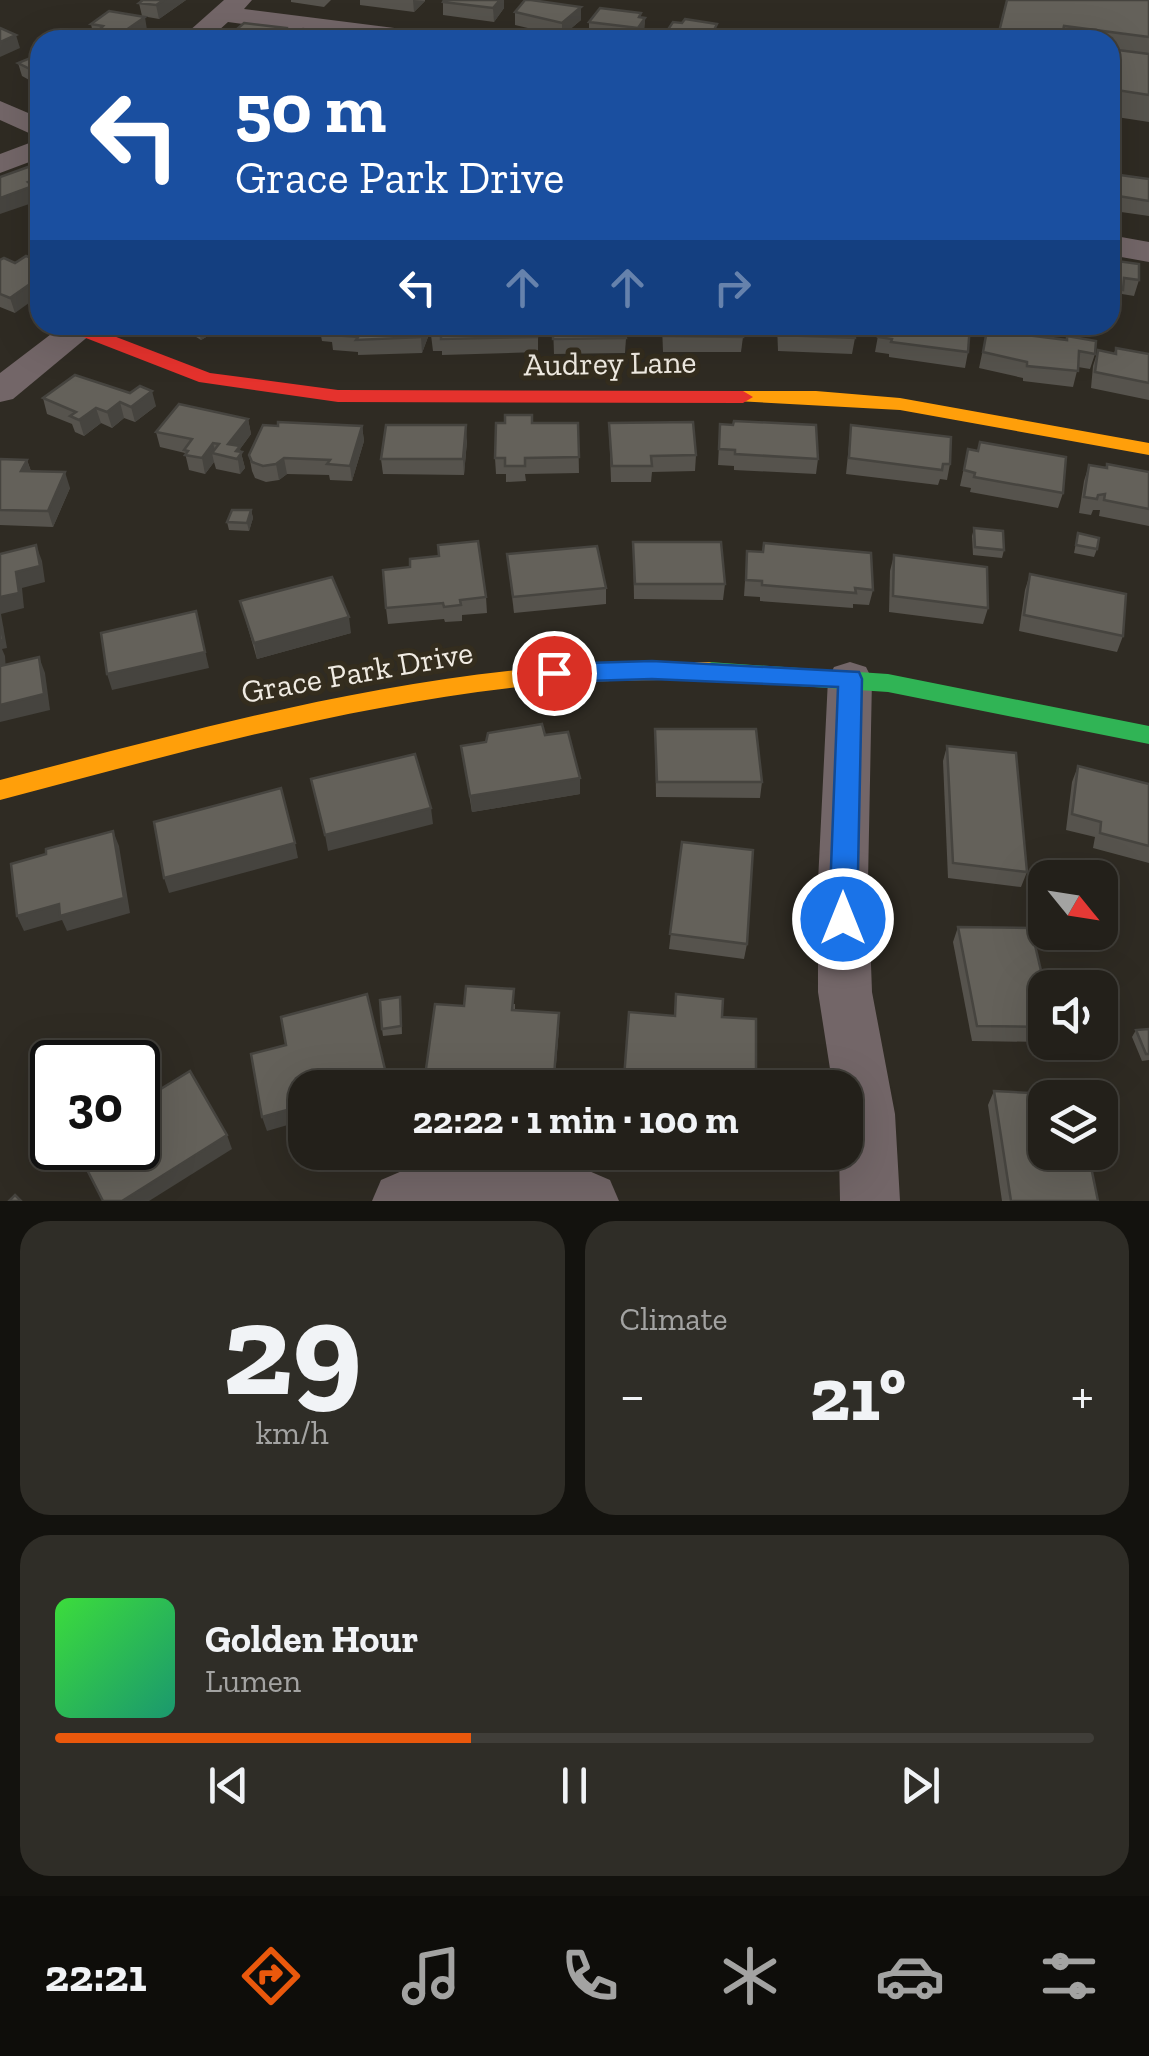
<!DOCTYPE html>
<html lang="en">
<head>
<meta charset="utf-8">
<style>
  body { margin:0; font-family:"Zilla Slab",serif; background:#2f2d27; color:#f1f3f6; height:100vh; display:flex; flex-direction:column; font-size:38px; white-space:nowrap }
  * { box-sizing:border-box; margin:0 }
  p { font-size:32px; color:#a3a3a2 }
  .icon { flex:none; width:55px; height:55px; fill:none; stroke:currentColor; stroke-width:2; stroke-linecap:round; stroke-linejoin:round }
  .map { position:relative; height:1201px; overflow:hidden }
  .drawer { display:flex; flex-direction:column; gap:20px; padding:20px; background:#13120e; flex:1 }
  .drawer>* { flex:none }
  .banner { position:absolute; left:30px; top:30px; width:1090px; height:305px; border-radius:30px; box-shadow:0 10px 40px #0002,0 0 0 2px #403e39; background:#1a4fa0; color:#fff; overflow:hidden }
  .needle { width:65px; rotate:120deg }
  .controls { position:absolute; left:1028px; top:860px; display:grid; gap:20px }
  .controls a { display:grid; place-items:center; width:90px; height:90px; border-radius:20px; background:#23201a; box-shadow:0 10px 40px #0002,0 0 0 2px #403e39; font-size:50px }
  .speed { position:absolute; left:30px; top:1040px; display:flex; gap:20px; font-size:50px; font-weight:700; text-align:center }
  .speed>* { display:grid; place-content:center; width:130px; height:130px; border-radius:50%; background:#23201a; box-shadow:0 10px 40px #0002,0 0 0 2px #403e39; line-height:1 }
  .speed .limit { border:5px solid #111; border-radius:15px; background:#fff; color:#111 }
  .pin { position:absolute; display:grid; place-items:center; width:85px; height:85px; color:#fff; margin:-42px; border:5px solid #fff; border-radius:50%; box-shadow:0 2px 10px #0007 }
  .me { position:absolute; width:110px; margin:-55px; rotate:0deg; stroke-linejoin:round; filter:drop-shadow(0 0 8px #0008) }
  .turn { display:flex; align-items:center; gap:35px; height:210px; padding:0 40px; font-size:45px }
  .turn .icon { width:130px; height:130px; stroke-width:2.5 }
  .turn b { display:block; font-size:70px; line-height:85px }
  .lanes { display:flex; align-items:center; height:95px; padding:0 40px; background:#0003; justify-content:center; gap:50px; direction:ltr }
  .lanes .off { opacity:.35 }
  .big { font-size:75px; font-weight:800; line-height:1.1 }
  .drawer .tile { flex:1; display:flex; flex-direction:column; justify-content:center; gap:15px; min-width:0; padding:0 35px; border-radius:30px; background:#2f2d27 }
  .drawer .dial { align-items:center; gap:0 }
  .dial b { font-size:130px; line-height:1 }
  .song { display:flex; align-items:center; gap:30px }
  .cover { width:120px; height:120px; border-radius:15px; background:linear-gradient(135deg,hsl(120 70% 55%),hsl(160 70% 35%)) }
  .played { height:10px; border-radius:5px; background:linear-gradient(90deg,#ea580c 40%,#403e39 40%) }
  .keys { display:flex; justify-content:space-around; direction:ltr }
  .heat { display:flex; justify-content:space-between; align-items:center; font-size:55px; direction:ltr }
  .drawer .tiles { flex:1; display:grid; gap:20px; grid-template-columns:1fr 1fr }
  .tile:last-child { grid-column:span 2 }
  .trip { position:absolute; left:288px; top:1070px; width:575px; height:100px; border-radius:30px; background:#23201a; box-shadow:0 10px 40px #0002,0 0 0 2px #403e39; font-weight:800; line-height:100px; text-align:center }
  .tab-bar { display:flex; height:160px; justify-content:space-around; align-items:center; background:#0e0d0a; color:#a3a3a2 }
  .tab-bar .icon { width:70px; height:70px }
  .tab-bar .current { color:#ea580c }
  .tab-bar b { font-size:45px; color:#f1f3f6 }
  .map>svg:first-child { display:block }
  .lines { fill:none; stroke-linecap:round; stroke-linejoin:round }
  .street { fill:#736668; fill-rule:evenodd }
  .fast { fill:#30b455; fill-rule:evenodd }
  .slow { fill:#ff9f0a; fill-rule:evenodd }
  .jam { fill:#e5322d; fill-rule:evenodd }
  .wall { fill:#56534d; fill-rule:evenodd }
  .shaded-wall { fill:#46443f }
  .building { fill:#64615a; stroke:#46443f; stroke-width:2.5 }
  .route { fill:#1a73e8; stroke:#114b97; stroke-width:2.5 }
  .labels { text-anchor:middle; stroke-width:10; stroke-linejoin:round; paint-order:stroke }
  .street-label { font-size:32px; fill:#f0ebe2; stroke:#342d1e }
</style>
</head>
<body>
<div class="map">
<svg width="1149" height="1201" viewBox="0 0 1149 1201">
  <rect width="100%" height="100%" fill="#2f2b23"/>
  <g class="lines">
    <g class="street">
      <path d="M224,0H252L244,9L426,32L439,40H365L228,22L208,40H179Z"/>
      <path d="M0,101L40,118V138L0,120Z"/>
      <path d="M40,139V158L0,173V154Z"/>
      <path d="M1110,235L1149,242V262L1110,255Z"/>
      <path d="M63,325H102L13,399L0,402V373Z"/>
      <path d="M850,662L866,667L872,679L868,882L872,992L895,1114L900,1201H840L839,1152H845V1088H833L818,992V882L828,679L834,667Z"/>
      <path d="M461,1163L589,1171L610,1180L619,1201H372L381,1180L402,1171Z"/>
    </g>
    <path class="fast" d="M709,662L888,674L1149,726V744L888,692L709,680L701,677L697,671L701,665Z"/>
    <g class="slow">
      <path d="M743,391H816L900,398L1149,443V455L900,410L736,401L733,397L736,393Z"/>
      <path d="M709,662L717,665L721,671L717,677L709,680C648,680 587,680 527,686C348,705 173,754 0,800V780C174,735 348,686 527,669C588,663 648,662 709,662Z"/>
    </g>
    <path class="jam" d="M73,325H85L210,373L338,390L743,391L753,397L743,403L338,402L199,382L73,333L70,329Z"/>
  </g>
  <g class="wall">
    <path d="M141,0H186L159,19L142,16L139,3Z"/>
    <path d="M291,0H331L324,7L291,2Z"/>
    <path d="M360,0H425V1L414,12L360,5Z"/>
    <path d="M444,0H504V8L494,22L443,15V2Z"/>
    <path d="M1149,0V122L1110,116V40H997Z"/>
    <path d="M515,12L581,20L562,36L515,25Z"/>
    <path d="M641,17L645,18L644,31L638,40H624L589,36V22Z"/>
    <path d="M91,24L147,30L132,40H100L94,38Z"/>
    <path d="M286,28L288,40H231L230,35Z"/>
    <path d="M717,30L721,40H667V31Z"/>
    <path d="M40,54V86L22,76L18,63Z"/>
    <path d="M1120,175L1149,179V216L1114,211L1116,189Z"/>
    <path d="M0,260L15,263V313L0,307Z"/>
    <path d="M1110,260L1139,280L1134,296L1122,294L1118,305L1110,304Z"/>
    <path d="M177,325H227L201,340Z"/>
    <path d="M538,325V352L442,355V351H433L431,335Z"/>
    <path d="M553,325L626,338L625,353L554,354Z"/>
    <path d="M662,325H741L743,337L741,352H663Z"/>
    <path d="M777,325H854L855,338L852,354L778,351Z"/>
    <path d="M880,325L968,352L965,368L889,357V354L875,352Z"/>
    <path d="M319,326L431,329L422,353L358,355V352L333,350L332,342L322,341Z"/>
    <path d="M987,330L1095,354L1090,369L1078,367L1073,387L1023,381V378L979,368Z"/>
    <path d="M1116,348L1149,354V400L1091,388L1093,366L1098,350L1114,353Z"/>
    <path d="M75,375L156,406L135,422L124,418L112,428L101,423L84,436L75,432L72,424L47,414L43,398Z"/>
    <path d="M248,419L251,434L240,449L245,468L240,474L216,469L214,462L205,474L189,470L185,453L160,447L156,432Z"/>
    <path d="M532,423H578L579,473L525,474L526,481L506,482V474H496L495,458Z"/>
    <path d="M609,423L696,455L695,471L652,472L651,482H611Z"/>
    <path d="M720,424L818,459L816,474L734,470V466L718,465Z"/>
    <path d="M851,425L950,464L947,480L940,479L938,485L846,474Z"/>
    <path d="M278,426H362L364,441L352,481L330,480L329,475L287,474L279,480L266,482L255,478L252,471L249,455Z"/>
    <path d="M467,441L464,475L383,474L381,459Z"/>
    <path d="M968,449L1063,493L1058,508L970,492L971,488L960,486Z"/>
    <path d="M0,459L27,460L31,471L70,488L53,527L0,525Z"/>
    <path d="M1107,464L1149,472V526L1099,516L1100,510H1093L1091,515L1079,513L1084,481L1089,465L1105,468Z"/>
    <path d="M251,510L253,518L249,531L229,530L227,522Z"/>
    <path d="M974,528L1004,550L1002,558L973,555L972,536Z"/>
    <path d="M1078,533L1097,549L1094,557L1074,553Z"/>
    <path d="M633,542L725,584L723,600L634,599Z"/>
    <path d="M747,551L873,590L869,605L853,604V608L760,601V597L744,596Z"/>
    <path d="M507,554L606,588V604L514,613Z"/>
    <path d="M894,555L988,608L983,624L889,612L890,571Z"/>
    <path d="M1030,574L1123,636L1117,652L1019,631L1025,590Z"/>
    <path d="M486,597L487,613L462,615V621L445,622L444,619L388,624L386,608Z"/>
    <path d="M240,601L351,633L257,659Z"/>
    <path d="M655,729L762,782L760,798L656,797Z"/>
    <path d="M545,735L580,794L472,812L461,746Z"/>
    <path d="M947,746L1027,872L1021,887L948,878L943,761Z"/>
    <path d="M1078,766L1149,784V863L1093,848L1095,837L1066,830L1072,782Z"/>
    <path d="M682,842L747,944L744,959L669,949Z"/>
    <path d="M958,927L1045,988V1042L972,1041L953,942Z"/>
    <path d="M676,994L722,1017L756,1088H624L629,1012L674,1016Z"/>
    <path d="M515,1004V1010L559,1027L554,1088H502L428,1083L426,1069L464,1006Z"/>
    <path d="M401,1005L402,1034L383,1036L382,1029Z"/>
    <path d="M1149,1029V1060L1142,1061L1132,1037L1136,1030Z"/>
    <path d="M994,1091L1106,1097L1115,1142L1107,1155H1089L1098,1201H1002L988,1105ZM1045,1098H1100V1152H1045Z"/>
  </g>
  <g class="shaded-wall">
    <path d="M164,0H186L159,19L156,5Z"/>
    <path d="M413,0L425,1L414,12Z"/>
    <path d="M500,0H504V8L494,22L493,8Z"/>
    <path d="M581,7V20L562,36V23Z"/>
    <path d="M641,13V23L645,18L644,31L637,40L639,17Z"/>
    <path d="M145,17L147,30L132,40H116V37Z"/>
    <path d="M286,28L288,40H276L275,39Z"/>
    <path d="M16,35L20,48L0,57V42Z"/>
    <path d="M40,178V194L36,195L38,201L0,214V198L28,182Z"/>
    <path d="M40,277V295L15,313L10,298Z"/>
    <path d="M197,325H227L201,340Z"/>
    <path d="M425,325H430L431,329L422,353L421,337Z"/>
    <path d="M152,391L156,406L135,422L131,407Z"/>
    <path d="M120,402L124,418L112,428L107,412Z"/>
    <path d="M96,408L101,423L84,436L79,420Z"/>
    <path d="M248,419L251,434L240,449L245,468L240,474L237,453L228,444Z"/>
    <path d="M466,425L467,441L464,475L463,459Z"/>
    <path d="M362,426L364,441L352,481L350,466Z"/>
    <path d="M213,443L216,454L212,453L214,462L205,474L202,458Z"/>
    <path d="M284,458L287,474L279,480L276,464Z"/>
    <path d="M27,460L32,475L21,471Z"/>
    <path d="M65,472L70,488L53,527L48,511Z"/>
    <path d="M251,510L253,518L249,531L247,523Z"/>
    <path d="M36,545L42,561L45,582L22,588L24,608L1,614L7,648L2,649L5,656L6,671L0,672V597L16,572Z"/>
    <path d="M196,611L209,668L112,690L107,674Z"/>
    <path d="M349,617L351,633L257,659L254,643Z"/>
    <path d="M39,657L45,673L50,710L0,722V705Z"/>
    <path d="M580,778V794L472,812L470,796Z"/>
    <path d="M431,808L433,824L328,851L325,835Z"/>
    <path d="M113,831L119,846L130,913L67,931L62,920L24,931L17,916Z"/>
    <path d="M295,843L298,858L169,893L164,878Z"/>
    <path d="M559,1013V1027L554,1088V1076Z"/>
    <path d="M388,1082L389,1088H369Z"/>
    <path d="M305,1105V1120L267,1131L262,1117Z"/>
    <path d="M227,1135L232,1149L149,1201H122Z"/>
  </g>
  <g class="building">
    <path d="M143,0H164L156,5L139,3Z"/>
    <path d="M444,0H500L493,8L443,2Z"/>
    <path d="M525,0H531L581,7L562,23L515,12Z"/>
    <path d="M1007,0H1149V37L1064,26L1061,40H997Z"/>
    <path d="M600,8L641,13L639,17L645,18L638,28L589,22Z"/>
    <path d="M109,11L145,17L116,37L99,34L106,30L100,29L103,26L91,24Z"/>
    <path d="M685,19L717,24L714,30L722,31L718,38L667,31L673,22L682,23Z"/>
    <path d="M244,23L286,28L275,39L230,35Z"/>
    <path d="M0,28L16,35L0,42Z"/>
    <path d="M303,29L362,39L291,40Z"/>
    <path d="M1110,49L1149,54V95L1110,89Z"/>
    <path d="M40,54V74L18,63Z"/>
    <path d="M28,167L40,177L28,182L33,186L0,198V177Z"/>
    <path d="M1120,175L1149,179V201L1118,196Z"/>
    <path d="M26,256L40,261V277L10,298L0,294V260L4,258L15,263Z"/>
    <path d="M1110,260L1139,264V280L1124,278L1123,290L1113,288V294H1110Z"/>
    <path d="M320,325H425L421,337L356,340L358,337L331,335L334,327Z"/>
    <path d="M433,325H537V337L441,339V335H431Z"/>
    <path d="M553,325H624L626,338L553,339Z"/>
    <path d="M664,325H741L743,337L664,336Z"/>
    <path d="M780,325H854L855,338L780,335Z"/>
    <path d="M880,325H970L968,352L891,342L892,339L878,337Z"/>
    <path d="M987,330L1067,340V336L1096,341L1095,354L1079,351L1078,371L1027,366V362L983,352Z"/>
    <path d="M1116,348L1149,354V383L1095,372L1098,350L1116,354Z"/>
    <path d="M75,375L130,393L140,386L152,391L131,407L120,402L107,412L96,408L79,420L70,416L76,412L43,398Z"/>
    <path d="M179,404L248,419L228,444L240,446L236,451L242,452L237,459L212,453L219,444L213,443L202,458L185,455L188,451L184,450L192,439L156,432Z"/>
    <path d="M505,415H532V423H578L579,457L525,458V466H505V458H495L496,423H505Z"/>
    <path d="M734,421L816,425L818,459L735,454V450L719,449L720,424L733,425Z"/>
    <path d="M278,422L362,426L350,466L327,464L330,460L284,458L276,464L263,466L252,462L249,455L263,425L278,426Z"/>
    <path d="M693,422L696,455L651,456L652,466H612L609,423Z"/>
    <path d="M386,425H466L463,459H381Z"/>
    <path d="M851,425L951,437L950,464H943L942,470L849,458Z"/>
    <path d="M980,442L1066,457L1063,493L974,477L975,473L964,470L968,449L978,451Z"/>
    <path d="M0,459L27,460L21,471L65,472L48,511L0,510Z"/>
    <path d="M1107,464L1149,472V509L1104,500L1105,494L1098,495L1097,499L1084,497L1089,465L1107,468Z"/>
    <path d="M232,510H251L247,523L227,522Z"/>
    <path d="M974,528L1003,531L1004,550L975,547Z"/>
    <path d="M1078,533L1099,538L1097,549L1076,545Z"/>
    <path d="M478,541L486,597L460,600L461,605L444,607L443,603L386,608L383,570L410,567V559L439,556L438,545Z"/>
    <path d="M633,542H721L725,584H635Z"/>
    <path d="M764,543L871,553L873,590L855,588L856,593L762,585V581L746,580L747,551L763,552Z"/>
    <path d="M36,545L40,566L16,572L19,593L0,597V554Z"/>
    <path d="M597,546L606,588L513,597L507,554Z"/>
    <path d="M894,555L987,567L988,608L893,596Z"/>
    <path d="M1030,574L1126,594L1123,636L1024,615Z"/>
    <path d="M332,577L349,617L254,643L240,601Z"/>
    <path d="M196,611L205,652L107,674L101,633Z"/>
    <path d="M2,628L3,640L0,641V629Z"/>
    <path d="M39,657L44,694L0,705V666Z"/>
    <path d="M542,724L545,735L568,732L580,778L470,796L461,746L486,742L488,733Z"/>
    <path d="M655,729H756L762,782H657Z"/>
    <path d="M947,746L1016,753L1027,872L953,863Z"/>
    <path d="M415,754L431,808L325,835L311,779Z"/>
    <path d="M1078,766L1149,784V846L1100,833L1101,822L1072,814Z"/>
    <path d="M281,788L295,843L164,878L154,822Z"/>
    <path d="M113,831L124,898L60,916L59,904L17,916L11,864L46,854V849Z"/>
    <path d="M682,842L753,850L747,944L670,934Z"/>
    <path d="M958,927L1031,928L1045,988V1027L977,1026Z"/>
    <path d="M466,986L514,989L512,1010L559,1013L554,1076L426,1069L435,1004L464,1006Z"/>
    <path d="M367,994L388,1082L369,1088H305V1105L262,1117L251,1054L286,1045L281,1017Z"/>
    <path d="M676,994L723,999L722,1017L756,1019V1088H727L624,1078L629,1012L675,1016Z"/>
    <path d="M400,997L401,1026L382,1029L380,1000Z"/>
    <path d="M1149,1029V1054H1146L1136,1030Z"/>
    <path d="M190,1071L227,1135L122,1201H103L76,1148H138V1103Z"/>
    <path d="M994,1091L1106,1097L1115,1142L1100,1141V1098H1045V1152H1088L1098,1201H1011Z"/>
    <path d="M15,1195L21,1201H9Z"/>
  </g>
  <path class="route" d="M652,661L859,672L862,679L857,919L853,927L843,931L833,927L829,919L838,687L652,679L554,682L542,673L554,664Z"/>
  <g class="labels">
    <g class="street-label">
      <text transform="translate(610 363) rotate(-1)" y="11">Audrey Lane</text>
      <text transform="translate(357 672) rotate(-10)" y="11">Grace Park Drive</text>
    </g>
  </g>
</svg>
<div class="controls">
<a><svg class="needle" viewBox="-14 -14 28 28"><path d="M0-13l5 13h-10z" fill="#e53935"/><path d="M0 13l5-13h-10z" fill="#a3a3a2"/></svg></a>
<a><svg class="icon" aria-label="sound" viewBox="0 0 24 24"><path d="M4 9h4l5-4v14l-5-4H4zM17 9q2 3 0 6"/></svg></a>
<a><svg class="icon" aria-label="layers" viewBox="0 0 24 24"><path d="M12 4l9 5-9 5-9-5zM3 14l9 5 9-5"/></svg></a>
</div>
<div class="speed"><div class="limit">30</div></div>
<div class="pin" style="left:554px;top:673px;background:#d93025"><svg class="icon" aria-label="arrive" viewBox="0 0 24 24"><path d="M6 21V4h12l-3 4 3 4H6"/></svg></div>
<svg class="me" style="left:843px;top:919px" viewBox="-20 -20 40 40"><circle r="17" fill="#1a73e8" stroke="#fff" stroke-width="3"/><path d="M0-11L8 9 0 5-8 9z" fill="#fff"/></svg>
<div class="trip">22:22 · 1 min · 100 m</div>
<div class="banner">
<div class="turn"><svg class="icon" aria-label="left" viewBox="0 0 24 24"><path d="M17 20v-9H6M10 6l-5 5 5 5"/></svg><div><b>50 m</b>Grace Park Drive</div></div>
<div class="lanes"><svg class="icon" aria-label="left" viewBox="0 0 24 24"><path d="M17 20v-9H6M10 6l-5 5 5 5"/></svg><svg class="icon off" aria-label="ahead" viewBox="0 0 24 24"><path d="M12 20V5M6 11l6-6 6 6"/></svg><svg class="icon off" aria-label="ahead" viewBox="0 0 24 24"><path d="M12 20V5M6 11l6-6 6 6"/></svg><svg class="icon off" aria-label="right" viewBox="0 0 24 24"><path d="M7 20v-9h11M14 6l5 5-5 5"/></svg></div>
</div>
</div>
<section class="drawer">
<div class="tiles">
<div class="tile dial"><b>29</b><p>km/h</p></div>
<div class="tile"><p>Climate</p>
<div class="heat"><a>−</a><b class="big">21°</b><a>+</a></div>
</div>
<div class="tile">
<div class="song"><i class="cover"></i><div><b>Golden Hour</b><p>Lumen</p></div></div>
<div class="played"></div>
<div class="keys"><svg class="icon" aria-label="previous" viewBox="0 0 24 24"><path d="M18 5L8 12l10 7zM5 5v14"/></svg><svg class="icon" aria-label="pause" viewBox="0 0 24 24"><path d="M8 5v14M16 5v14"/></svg><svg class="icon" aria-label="next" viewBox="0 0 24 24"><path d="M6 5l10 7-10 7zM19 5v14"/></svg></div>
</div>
</div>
</section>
<nav class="tab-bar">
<b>22:21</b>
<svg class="icon current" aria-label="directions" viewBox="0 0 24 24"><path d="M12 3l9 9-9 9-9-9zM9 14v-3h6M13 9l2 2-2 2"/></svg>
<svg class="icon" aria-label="music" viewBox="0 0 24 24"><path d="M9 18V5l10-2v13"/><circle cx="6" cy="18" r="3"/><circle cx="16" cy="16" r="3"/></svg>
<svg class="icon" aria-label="phone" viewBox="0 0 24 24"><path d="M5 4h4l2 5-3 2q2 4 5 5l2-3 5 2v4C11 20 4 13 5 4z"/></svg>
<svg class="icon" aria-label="climate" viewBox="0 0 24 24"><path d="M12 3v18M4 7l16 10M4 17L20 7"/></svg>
<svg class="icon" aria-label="car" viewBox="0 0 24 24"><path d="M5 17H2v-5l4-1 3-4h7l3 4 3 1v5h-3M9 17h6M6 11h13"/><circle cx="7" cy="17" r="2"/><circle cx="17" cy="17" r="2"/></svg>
<svg class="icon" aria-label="filters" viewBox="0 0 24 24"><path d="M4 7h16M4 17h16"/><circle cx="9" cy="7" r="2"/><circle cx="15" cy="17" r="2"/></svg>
</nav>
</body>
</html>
